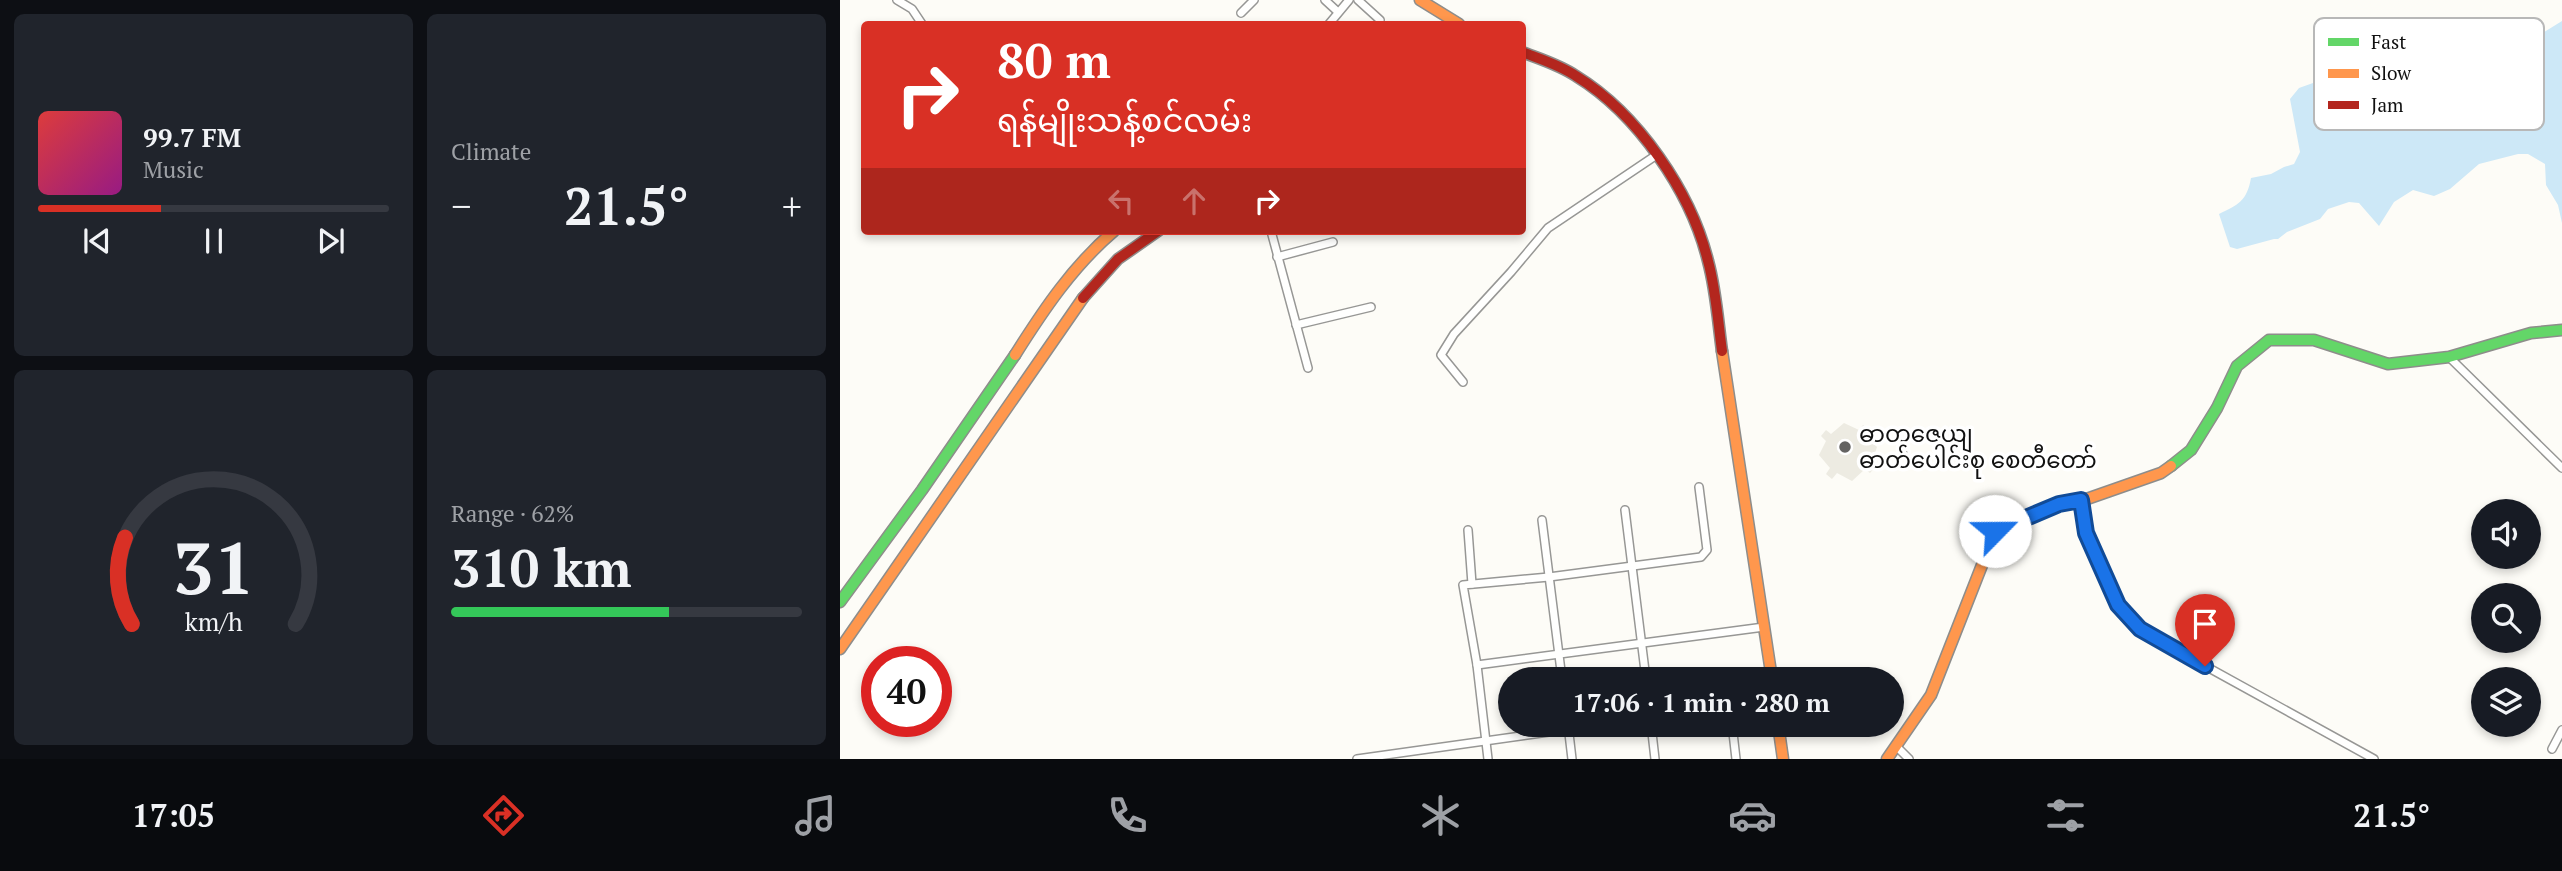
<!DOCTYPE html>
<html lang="en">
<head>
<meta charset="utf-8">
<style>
  body { margin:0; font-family:"PT Serif","Noto Sans Myanmar",serif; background:#20242c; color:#f1f3f6; height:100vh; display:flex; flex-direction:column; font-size:26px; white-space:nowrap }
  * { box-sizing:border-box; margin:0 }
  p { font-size:23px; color:#9ea1a6 }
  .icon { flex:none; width:38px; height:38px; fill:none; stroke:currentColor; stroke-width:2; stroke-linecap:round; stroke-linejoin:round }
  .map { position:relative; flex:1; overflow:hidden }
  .panel { display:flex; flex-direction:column; gap:14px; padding:14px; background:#0d0f14; width:840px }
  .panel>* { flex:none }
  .guide { position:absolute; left:21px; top:21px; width:665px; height:214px; border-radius:7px; box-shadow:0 4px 10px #0003; background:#d93025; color:#fff; overflow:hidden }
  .controls { position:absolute; left:1631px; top:499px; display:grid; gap:14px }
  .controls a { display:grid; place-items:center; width:70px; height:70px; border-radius:50%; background:#171b24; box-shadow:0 4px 10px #0003; font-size:35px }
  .speed { position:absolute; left:21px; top:646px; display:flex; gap:14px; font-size:35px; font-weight:700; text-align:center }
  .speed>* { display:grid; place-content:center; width:91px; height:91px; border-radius:50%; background:#171b24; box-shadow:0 4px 10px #0003; line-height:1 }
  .speed .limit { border:10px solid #d22; background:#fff; color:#111 }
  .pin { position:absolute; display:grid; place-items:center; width:60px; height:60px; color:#fff; margin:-72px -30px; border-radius:50% 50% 50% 0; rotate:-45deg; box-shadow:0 0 7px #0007 }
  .pin .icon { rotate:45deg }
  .me { position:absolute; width:77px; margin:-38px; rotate:67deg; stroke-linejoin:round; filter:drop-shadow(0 0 5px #0008) }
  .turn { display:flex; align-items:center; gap:24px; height:147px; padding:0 21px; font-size:32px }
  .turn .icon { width:91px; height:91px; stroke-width:2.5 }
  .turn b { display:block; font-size:49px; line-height:60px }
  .lanes { display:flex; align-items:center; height:66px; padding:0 21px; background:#0003; justify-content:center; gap:35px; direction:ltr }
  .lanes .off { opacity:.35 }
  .big { font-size:52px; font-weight:600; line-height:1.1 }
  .panel .card { flex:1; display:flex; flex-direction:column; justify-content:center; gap:10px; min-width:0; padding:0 24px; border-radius:10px; background:#20242c }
  .panel .dial { align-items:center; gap:0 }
  .dial svg { height:182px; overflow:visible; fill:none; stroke:#363941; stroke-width:7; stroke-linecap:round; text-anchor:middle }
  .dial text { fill:#f1f3f6; stroke:none }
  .song { display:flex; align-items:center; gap:21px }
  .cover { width:84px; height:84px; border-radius:10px; background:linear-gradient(135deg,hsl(0 70% 55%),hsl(310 70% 35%)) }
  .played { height:7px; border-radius:4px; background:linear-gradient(90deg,#d93025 35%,#363941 35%) }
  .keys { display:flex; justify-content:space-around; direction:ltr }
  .heat { display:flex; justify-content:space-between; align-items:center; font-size:38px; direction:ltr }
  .charge { height:10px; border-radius:5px; background:linear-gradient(90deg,#34c759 62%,#363941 0) }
  .panel .tiles { flex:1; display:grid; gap:14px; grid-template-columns:repeat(2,1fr) }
  .trip { position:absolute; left:658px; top:667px; width:406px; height:70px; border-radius:35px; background:#171b24; box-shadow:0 4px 10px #0003; font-weight:600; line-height:70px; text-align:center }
  .tabs { display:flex; height:112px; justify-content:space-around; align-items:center; background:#090b0e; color:#9ea1a6 }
  .tabs .icon { width:49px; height:49px }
  .tabs .current { color:#d93025 }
  .tabs b { font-size:32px; color:#f1f3f6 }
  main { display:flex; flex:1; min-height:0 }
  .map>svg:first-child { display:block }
  .plaza { fill:#edebe2 }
  .water { fill:#cde8f7 }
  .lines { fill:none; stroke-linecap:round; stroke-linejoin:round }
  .street-casing { stroke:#979795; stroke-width:10 }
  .fast-casing { stroke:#8e8d8b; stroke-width:13 }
  .slow-casing { stroke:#8e8d8b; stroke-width:13 }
  .jam-casing { stroke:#8e8d8b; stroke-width:13 }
  .street { stroke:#fffffe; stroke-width:7 }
  .fast { stroke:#63d668; stroke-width:10 }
  .slow { stroke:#ff974d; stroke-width:10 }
  .jam { stroke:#b3261e; stroke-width:10 }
  .route-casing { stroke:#114b97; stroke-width:18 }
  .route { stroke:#1a73e8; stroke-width:12 }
  .poi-dot { fill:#646362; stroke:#fff; stroke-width:2.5 }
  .labels { text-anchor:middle; stroke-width:7; stroke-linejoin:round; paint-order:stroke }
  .poi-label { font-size:23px; fill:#111; stroke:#fff; text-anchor:start }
  .key { fill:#fff; stroke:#b8b8b8; stroke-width:2 }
  .key-label { font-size:19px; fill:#111 }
</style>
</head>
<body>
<main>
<section class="panel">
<div class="tiles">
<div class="card">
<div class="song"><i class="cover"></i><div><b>99.7 FM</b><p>Music</p></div></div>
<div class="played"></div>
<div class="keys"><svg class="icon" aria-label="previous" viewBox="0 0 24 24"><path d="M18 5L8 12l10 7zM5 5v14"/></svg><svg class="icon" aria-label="pause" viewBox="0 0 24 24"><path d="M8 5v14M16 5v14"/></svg><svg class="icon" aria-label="next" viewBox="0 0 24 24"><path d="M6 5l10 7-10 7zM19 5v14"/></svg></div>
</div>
<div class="card"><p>Climate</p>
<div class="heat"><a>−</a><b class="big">21.5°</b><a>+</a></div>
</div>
<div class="card dial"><svg viewBox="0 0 100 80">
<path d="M14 69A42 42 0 1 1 86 69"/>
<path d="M14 69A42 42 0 0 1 11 31" stroke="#d93025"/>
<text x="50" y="56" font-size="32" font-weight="700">31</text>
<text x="50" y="72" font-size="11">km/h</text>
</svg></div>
<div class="card"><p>Range · 62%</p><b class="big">310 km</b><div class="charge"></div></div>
</div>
</section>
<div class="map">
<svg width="1722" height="759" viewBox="0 0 1722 759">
  <rect width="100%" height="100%" fill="#fdfcf7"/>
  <path class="plaza" d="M1004,423L1019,430L1023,425L1030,430L1026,436L1037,447L1034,456L1030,463L1035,467L1030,473L1025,469L1012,481L997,473L992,479L986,474L990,468L979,455L986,441L981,436L986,430L991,434Z"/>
  <path class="water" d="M1722,21V223L1718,205L1706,185L1705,164L1688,154H1678L1639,164L1610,189L1594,196L1573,190L1554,202L1539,226L1519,203L1509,202L1488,209L1480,219L1447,232L1438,239H1434L1397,249L1390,247L1379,214C1398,205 1407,201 1411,178L1431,174L1444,167L1454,164L1460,152L1450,99L1459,88L1540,59C1553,78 1567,80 1584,64C1602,72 1611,74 1628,62L1662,66L1669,57V49L1701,34Z"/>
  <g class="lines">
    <defs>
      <g id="street">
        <path d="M57,0L72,9L82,24"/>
        <path d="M485,0L498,12"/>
        <path d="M518,0L540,20"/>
        <path d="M401,13L414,0"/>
        <path d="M489,24L509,0"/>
        <path d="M431,231L468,368"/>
        <path d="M437,257L493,242"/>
        <path d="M456,325L531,307"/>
        <path d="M1609,357L1722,468"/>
        <path d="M623,382L601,355L614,334L671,272L708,228L815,156"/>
        <path d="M1241,501C1248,548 1266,595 1300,630L1534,759"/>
        <path d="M785,510L806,679"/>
        <path d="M702,520L722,679"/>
        <path d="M628,530L632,584"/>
        <path d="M637,665L924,627"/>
        <path d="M811,724L815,759"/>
        <path d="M892,724L896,759"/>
        <path d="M728,725L732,759"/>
        <path d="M1057,747L1069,759"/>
        <path d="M1712,749L1722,730"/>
        <path d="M517,759L766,724"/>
        <path d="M648,759L637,665L623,585L709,577L861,557L867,550L859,487"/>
      </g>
      <g id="fast">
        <path d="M1331,466L1351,450L1377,408L1397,366L1429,340H1474L1548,364L1609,357L1691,333L1722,330"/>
        <path d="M0,602L82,490L175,355"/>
      </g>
      <g id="slow">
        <path d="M580,0L619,24"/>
        <path d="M882,351L932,679"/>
        <path d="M175,355C204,309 233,266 274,231"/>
        <path d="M0,649L243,298"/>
        <path d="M938,724L943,759"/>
        <path d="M1047,759L1091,695L1155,532L1219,504L1241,501L1321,473L1331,466"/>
      </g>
      <g id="jam">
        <path d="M682,52C700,59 720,65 736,76C798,114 851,192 868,261C876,290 878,322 882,351"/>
        <path d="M243,298L278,259L318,231"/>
      </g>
    </defs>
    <use href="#street" class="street-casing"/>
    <use href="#fast" class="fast-casing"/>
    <use href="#slow" class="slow-casing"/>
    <use href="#jam" class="jam-casing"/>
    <use href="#street" class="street"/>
    <use href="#fast" class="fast"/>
    <use href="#slow" class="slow"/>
    <use href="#jam" class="jam"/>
  </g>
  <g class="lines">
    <defs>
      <path id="route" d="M1155,531L1219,504L1241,500L1246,533L1278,605L1300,629L1365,666"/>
    </defs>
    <use href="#route" class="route-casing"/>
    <use href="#route" class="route"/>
  </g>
  <circle class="poi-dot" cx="1005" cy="447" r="7"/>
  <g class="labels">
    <g class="poi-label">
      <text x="1019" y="442">ဓာတုဇေယျ<tspan x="1019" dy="26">ဓာတ်ပေါင်းစု စေတီတော်</tspan></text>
    </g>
  </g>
  <rect x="1474" y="18" width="230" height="112" rx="10" class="key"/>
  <rect x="1488" y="38" width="31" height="8" fill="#63d668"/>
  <rect x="1488" y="69" width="31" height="9" fill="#ff974d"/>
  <rect x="1488" y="101" width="31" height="8" fill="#b3261e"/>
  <g class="key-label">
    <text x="1531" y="49">Fast</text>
    <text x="1531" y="80">Slow</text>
    <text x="1531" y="112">Jam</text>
  </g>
</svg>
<div class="controls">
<a><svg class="icon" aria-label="sound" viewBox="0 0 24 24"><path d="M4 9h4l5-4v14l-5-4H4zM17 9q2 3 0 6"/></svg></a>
<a><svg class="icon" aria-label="search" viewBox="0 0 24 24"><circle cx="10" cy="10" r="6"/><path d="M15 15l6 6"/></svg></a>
<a><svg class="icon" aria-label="layers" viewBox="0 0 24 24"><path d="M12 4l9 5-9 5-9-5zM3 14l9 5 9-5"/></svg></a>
</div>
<div class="speed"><div class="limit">40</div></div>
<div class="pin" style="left:1365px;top:666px;background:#d93025"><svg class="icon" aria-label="arrive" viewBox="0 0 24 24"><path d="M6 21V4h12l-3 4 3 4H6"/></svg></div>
<svg class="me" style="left:1155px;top:531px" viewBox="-20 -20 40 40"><circle r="19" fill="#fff"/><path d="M0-13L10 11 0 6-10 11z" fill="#1a73e8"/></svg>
<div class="trip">17:06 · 1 min · 280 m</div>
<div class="guide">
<div class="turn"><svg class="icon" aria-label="right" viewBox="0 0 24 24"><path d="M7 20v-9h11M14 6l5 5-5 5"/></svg><div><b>80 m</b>ရန်မျိုးသန့်စင်လမ်း</div></div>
<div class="lanes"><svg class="icon off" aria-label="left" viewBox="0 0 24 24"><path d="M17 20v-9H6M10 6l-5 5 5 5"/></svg><svg class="icon off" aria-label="ahead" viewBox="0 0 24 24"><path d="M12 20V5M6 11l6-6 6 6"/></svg><svg class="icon" aria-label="right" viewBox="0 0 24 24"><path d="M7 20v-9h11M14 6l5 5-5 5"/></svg></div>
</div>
</div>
</main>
<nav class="tabs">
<b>17:05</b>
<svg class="icon current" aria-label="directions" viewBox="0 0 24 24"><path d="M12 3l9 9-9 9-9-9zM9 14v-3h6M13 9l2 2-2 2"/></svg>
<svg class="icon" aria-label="music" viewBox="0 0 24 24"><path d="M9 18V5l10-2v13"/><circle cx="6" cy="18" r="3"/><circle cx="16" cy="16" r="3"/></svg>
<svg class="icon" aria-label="phone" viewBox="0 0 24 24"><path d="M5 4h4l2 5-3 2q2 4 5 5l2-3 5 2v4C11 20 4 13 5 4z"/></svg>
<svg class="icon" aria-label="climate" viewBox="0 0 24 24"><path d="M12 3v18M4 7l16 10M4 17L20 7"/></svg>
<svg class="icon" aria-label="car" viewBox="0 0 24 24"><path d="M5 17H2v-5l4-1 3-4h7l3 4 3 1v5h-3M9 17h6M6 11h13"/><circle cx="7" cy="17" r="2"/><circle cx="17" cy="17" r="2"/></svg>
<svg class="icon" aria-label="filters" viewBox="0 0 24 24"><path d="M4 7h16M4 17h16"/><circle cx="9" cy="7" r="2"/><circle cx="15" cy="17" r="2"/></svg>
<b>21.5°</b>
</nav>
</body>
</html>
